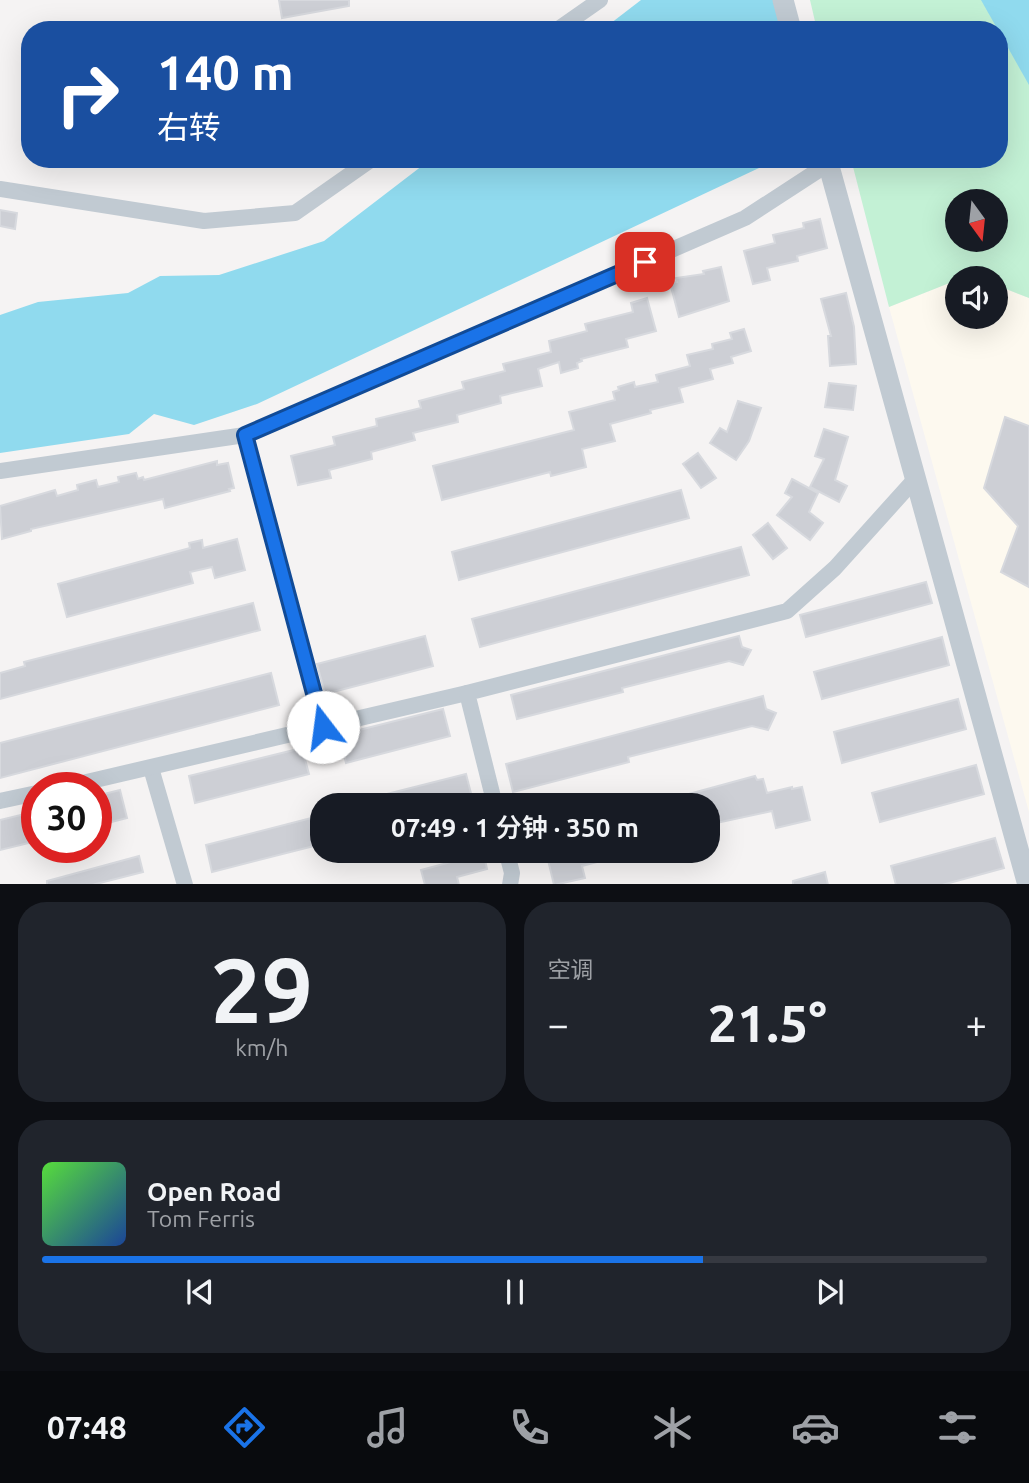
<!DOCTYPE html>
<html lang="zh">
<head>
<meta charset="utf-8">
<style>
  body { margin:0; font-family:Ubuntu,"Noto Sans SC",sans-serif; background:#20242c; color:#f1f3f6; height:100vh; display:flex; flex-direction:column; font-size:26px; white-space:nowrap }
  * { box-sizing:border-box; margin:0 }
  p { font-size:23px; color:#9ea1a6 }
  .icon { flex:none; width:38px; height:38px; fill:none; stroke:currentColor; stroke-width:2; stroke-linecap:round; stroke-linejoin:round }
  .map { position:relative; height:884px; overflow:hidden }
  .side { display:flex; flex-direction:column; gap:18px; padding:18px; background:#0d0f14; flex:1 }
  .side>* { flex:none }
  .guide { position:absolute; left:21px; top:21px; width:987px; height:147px; border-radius:28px; box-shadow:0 7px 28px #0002; background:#1a4fa0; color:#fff; overflow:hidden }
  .needle { width:46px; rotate:165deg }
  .controls { position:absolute; left:945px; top:189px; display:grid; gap:14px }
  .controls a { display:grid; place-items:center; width:63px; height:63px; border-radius:50%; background:#171b24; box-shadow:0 7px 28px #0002; font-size:35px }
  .speed { position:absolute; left:21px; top:772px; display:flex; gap:14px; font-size:35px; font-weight:700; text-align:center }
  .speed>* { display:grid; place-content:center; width:91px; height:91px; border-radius:50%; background:#171b24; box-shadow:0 7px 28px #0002; line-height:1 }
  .speed .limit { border:10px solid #d22; background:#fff; color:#111 }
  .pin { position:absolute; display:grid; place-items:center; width:60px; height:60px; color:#fff; margin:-30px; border-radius:14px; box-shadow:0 4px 10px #0006 }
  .me { position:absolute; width:77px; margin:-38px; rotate:345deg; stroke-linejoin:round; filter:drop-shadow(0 0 5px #0008) }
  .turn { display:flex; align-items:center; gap:24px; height:147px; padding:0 21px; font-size:32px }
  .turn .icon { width:91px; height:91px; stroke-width:2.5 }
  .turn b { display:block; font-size:49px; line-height:60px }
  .big { font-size:52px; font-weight:600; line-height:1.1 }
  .side .tile { flex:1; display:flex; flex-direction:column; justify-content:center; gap:10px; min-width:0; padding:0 24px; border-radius:28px; background:#20242c }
  .side .dial { align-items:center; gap:0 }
  .dial b { font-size:91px; line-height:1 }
  .song { display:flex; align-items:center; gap:21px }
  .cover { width:84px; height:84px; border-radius:10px; background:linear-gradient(135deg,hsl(110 70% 55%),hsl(220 70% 35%)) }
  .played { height:7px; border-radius:4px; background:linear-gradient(90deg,#1a73e8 70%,#363941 70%) }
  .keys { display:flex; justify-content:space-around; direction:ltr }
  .heat { display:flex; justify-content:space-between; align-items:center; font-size:38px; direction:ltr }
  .side .tiles { flex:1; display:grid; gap:18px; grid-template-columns:1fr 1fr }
  .tile:last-child { grid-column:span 2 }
  .trip { position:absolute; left:310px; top:793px; width:410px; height:70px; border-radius:28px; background:#171b24; box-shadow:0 7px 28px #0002; font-weight:600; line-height:70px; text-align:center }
  .tab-bar { display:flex; height:112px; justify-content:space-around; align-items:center; background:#090b0e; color:#9ea1a6 }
  .tab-bar .icon { width:49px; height:49px }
  .tab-bar .on { color:#1a73e8 }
  .tab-bar b { font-size:32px; color:#f1f3f6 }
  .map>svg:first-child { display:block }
  .commercial { fill:#fdf9ef }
  .green { fill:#c3f1d5; fill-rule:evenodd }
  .water { fill:#90daee }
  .building { fill:#cdcfd5; stroke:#d7d9de; stroke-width:2 }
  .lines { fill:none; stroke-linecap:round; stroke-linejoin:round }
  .minor { stroke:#c1cad2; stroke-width:16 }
  .tertiary { stroke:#c1cad2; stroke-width:21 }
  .route-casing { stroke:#114b97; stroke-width:18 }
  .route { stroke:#1a73e8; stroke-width:12 }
</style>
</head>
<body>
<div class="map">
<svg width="1029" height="885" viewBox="0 0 1029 885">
  <rect width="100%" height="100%" fill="#f5f3f3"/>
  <path class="commercial" d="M957,280V317H996V285L1029,298V812L889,307Z"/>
  <path class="green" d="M810,0H1029V298L996,285V278H977L970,275L957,278V280L889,307L851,159H999V30H817ZM957,201H996V240H957Z"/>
  <g class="water">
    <path d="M641,0H783L791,30H602Z"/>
    <path d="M981,0H1029V85Z"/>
    <path d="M431,159H771L759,168L257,404L194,425L154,414L129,434L0,453V315L38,302L128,293L160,276L219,275L324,241Z"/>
  </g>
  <g class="building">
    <path d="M279,0H349V6L282,18Z"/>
    <path d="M0,210L17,213L15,229L0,226Z"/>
    <path d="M820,219L827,248L797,256L798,261L767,268L770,280L753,284L744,251L775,243L773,235L804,228L803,223Z"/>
    <path d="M721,267L729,301L679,317L670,283L677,282L676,278L704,274L703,271Z"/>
    <path d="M846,293L854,327L856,364L830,366L828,336H831L821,299Z"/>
    <path d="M647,298L656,331L626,339L628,347L581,359L582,361L577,363L578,368L561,373L559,362L538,369L542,386L500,396L501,403L457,415L458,422L413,433L415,440L371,452L372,459L329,470L331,478L298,485L291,456L335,445L333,437L377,426L376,419L421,408L419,401L464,389L462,382L505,371L503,364L551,352L549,341L587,331L585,324L633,312L631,303Z"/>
    <path d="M744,329L751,351L731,357L733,363L710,369L713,379L679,388L683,402L650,410L651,413L610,424L615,441L582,449L586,467L551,476L550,472L442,500L433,466L574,430L569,412L615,400L613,392L619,390L618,387L634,382L635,387L658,382L656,375L690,366L687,355L713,349L712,344L732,339L730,333Z"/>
    <path d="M829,383L856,386L853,410L825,407Z"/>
    <path d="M738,401L761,408L749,441L736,460L710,443L720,428L727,432Z"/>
    <path d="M1005,417L1029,426V587L1001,572L1018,526L984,488Z"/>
    <path d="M824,429L848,437L835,480L847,486L839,502L810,487L824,459L815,456Z"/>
    <path d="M698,453L716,478L701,488L683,464Z"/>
    <path d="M217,461V465L228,463L234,488L229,489L230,491L165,508L163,499L31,529V531L2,539L0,506L55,490L57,496L78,490L77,485L96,480L98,487L119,482L118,477L136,473L138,479L143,477L144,480Z"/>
    <path d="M792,479L818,493L809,512L823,523L810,540L777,515L792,497L785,493Z"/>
    <path d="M681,490L689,518L459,580L452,552Z"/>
    <path d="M768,523L787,548L773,559L753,535Z"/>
    <path d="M237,539L245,570L215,578L212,567L190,572L193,583L67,617L58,584L190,548L189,543L202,540L203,548Z"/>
    <path d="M741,547L749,575L480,647L472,619Z"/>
    <path d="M926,582L932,603L806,637L800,615Z"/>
    <path d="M253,603L260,630L0,699V673L25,666L24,662Z"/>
    <path d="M425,636L433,666L325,694L317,664Z"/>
    <path d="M739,636L742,647L751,650L743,665L729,661L622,688L623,692L517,719L511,695Z"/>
    <path d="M942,637L949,665L822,699L814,672Z"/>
    <path d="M271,673L279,705L0,778V743Z"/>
    <path d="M763,696L766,709L776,713L768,730L752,726L628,757L629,762L513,792L506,764Z"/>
    <path d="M958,699L966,729L842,763L834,732Z"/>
    <path d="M443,709L450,736L346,763L339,735Z"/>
    <path d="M302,748L309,774L195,803L189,776Z"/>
    <path d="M976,765L984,794L880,822L872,793Z"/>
    <path d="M466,774L474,805H359V801Z"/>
    <path d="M755,776L757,780L763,779L767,793L792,787V789L802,787L810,820L776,828L772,811L707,825V805H663V801Z"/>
    <path d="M120,790L127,818L96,826V796Z"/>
    <path d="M37,811V841L0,850V820Z"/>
    <path d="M319,816L322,844L212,872L206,845Z"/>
    <path d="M995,838L1004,868L942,885H896L891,866Z"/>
    <path d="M448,850H483L487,869L457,877L459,885H425L421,870L451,862Z"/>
    <path d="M579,850H627V854L582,866L585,878L554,885L548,860Z"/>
    <path d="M139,856L143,872L92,885H47V881Z"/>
    <path d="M825,872L828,885H793V881Z"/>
  </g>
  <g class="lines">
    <g class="minor">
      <path d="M557,30L600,0"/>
      <path d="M0,189L204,221L295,213L372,159"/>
      <path d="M245,435L745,218L828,164"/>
      <path d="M0,471L245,435L323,727"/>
      <path d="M151,768L185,885"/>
      <path d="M61,788L467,693"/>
      <path d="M0,801L37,793"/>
      <path d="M495,805L467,693L787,611L835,568L916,478"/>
      <path d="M506,850L512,873L510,885"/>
    </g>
    <g class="tertiary">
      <path d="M783,0L791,30"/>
      <path d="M827,159L1028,885"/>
    </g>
  </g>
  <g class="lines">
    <defs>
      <path id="route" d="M323,727L245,435L645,262"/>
    </defs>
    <use href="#route" class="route-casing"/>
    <use href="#route" class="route"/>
  </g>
</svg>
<div class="controls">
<a><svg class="needle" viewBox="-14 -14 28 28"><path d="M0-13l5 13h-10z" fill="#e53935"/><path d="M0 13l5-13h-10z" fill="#9ea1a6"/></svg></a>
<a><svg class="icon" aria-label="sound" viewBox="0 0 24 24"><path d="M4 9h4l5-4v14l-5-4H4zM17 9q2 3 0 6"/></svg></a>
</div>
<div class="speed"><div class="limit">30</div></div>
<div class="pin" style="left:645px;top:262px;background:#d93025"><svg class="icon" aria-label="arrive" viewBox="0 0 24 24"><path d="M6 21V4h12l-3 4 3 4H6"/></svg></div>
<svg class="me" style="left:323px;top:727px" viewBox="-20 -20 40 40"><circle r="19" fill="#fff"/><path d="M0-13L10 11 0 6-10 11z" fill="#1a73e8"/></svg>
<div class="trip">07:49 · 1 分钟 · 350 m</div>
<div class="guide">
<div class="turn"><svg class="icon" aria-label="right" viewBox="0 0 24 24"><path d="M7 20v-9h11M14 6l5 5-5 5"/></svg><div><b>140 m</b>右转</div></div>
</div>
</div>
<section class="side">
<div class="tiles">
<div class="tile dial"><b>29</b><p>km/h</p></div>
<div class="tile"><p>空调</p>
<div class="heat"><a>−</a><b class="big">21.5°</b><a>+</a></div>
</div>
<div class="tile">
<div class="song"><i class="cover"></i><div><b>Open Road</b><p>Tom Ferris</p></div></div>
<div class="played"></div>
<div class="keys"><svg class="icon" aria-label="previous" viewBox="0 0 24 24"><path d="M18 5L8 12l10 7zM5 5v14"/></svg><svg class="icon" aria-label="pause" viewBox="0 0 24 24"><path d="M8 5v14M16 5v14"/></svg><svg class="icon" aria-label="next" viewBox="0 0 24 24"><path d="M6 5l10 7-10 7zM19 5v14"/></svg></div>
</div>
</div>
</section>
<nav class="tab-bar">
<b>07:48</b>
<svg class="icon on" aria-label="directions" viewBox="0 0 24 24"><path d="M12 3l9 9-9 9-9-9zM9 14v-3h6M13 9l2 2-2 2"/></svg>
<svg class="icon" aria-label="music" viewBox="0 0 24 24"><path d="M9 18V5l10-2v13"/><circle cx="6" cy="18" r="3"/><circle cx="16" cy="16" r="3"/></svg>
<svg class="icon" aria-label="phone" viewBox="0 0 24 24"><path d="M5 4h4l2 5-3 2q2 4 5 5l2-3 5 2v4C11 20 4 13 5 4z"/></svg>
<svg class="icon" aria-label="climate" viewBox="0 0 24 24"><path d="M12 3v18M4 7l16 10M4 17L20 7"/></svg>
<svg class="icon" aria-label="car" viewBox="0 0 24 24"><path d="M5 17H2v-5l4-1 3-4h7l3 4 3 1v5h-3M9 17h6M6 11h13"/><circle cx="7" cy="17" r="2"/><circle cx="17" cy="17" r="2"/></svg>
<svg class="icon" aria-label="filters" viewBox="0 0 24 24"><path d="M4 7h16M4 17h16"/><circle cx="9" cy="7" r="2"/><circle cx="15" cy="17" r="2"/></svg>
</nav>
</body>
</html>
